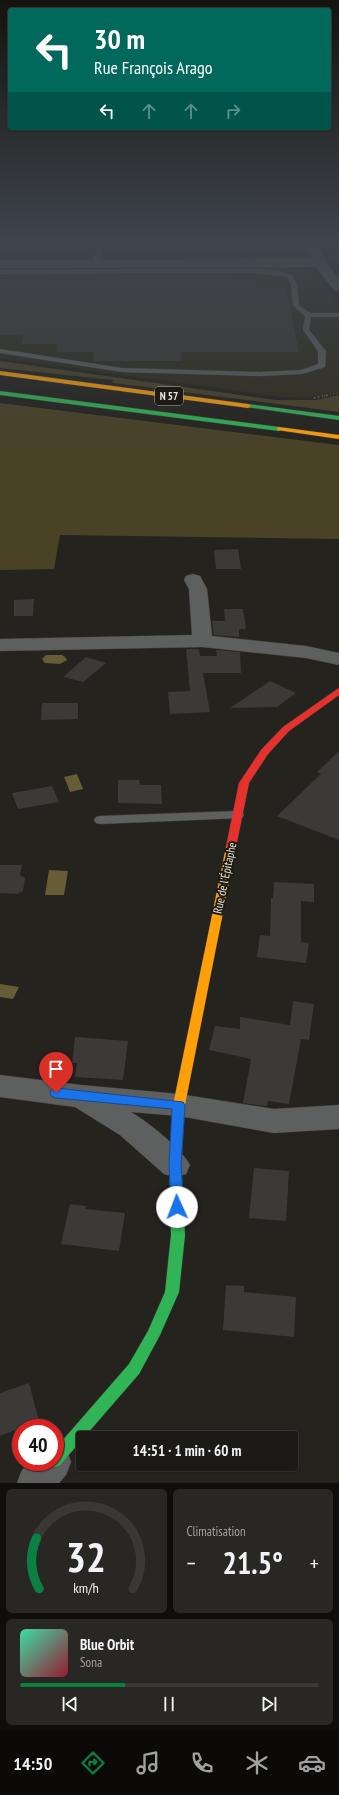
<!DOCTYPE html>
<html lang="fr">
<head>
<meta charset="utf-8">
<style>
  body { margin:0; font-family:"PT Sans Narrow",sans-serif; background:#282723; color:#f1f3f6; height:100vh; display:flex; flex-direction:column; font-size:15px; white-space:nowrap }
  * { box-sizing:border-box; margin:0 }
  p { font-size:13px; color:#a0a1a1 }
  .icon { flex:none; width:22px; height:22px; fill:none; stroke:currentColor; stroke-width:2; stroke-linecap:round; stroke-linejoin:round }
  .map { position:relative; height:1483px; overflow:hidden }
  .drawer { display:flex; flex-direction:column; gap:6px; padding:6px; background:#0f0e0c; flex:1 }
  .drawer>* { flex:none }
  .banner { position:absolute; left:8px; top:8px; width:323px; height:122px; border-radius:4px; box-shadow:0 1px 3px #0004,0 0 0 1px #393835; background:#00695c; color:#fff; overflow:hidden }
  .speed { position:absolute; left:12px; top:1419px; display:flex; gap:8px; font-size:20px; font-weight:700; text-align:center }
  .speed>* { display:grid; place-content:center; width:52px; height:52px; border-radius:50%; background:#1b1a16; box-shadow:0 1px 3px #0004,0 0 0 1px #393835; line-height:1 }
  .speed .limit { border:6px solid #d22; background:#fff; color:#111 }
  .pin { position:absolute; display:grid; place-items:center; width:34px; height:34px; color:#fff; margin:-41px -17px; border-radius:50% 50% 50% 0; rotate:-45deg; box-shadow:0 0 4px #0007 }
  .pin .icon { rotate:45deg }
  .me { position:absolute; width:44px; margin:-22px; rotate:358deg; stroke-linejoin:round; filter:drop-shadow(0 0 3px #0008) }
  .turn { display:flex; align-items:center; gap:14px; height:84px; padding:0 20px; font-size:18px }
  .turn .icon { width:52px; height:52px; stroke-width:2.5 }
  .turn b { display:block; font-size:28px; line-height:34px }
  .lanes { display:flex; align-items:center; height:38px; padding:0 20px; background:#0003; justify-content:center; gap:20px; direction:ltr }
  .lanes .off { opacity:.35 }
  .big { font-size:30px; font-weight:700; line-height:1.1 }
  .drawer .card { flex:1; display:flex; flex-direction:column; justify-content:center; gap:6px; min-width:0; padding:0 14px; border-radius:6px; background:#282723 }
  .drawer .dial { align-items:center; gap:0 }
  .dial svg { height:104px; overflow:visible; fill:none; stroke:#393835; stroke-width:7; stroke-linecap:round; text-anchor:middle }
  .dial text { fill:#f1f3f6; stroke:none }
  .song { display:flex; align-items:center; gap:12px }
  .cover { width:48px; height:48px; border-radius:6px; background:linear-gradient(135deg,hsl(160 70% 55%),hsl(350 70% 35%)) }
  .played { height:4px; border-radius:2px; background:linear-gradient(90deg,#0b8043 35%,#393835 35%) }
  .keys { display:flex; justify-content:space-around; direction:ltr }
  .heat { display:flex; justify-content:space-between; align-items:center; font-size:22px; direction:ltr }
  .drawer .tiles { flex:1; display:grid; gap:6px; grid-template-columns:1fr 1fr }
  .card:last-child { grid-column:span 2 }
  .trip { position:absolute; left:76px; top:1431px; width:222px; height:40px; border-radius:4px; background:#1b1a16; box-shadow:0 1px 3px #0004,0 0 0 1px #393835; font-weight:700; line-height:40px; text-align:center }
  .menu { display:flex; height:64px; justify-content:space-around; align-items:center; background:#0b0a09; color:#a0a1a1 }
  .menu .icon { width:28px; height:28px }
  .menu .current { color:#0b8043 }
  .menu b { font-size:18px; color:#f1f3f6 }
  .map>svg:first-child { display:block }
  .built { fill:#2f2c1d }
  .green { fill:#494227 }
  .water { fill:#665c35 }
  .building { fill:#3b3a36 }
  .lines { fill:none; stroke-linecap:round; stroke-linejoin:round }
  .lane-casing { stroke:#3e3d3a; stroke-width:1 }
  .street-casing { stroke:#3e3d3a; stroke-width:1 }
  .fast-casing { stroke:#3e3d3a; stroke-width:1 }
  .slow-casing { stroke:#3e3d3a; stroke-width:1 }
  .jam-casing { stroke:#3e3d3a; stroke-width:1 }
  .path-far1 { stroke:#5c5d5a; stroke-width:1.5; stroke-dasharray:1 2; stroke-linecap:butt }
  .path { stroke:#5c5d5a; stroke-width:2; stroke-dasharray:1.5 2.5; stroke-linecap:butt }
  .lane { fill:#5e5f5f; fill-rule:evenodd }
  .street { fill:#5e5f5f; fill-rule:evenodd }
  .fast { fill:#30b455; fill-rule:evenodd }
  .slow { fill:#ff9f0a; fill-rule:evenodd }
  .jam { fill:#e5322d; fill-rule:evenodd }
  .route { fill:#1a73e8; stroke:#114b97 }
  .labels { text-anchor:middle; stroke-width:4; stroke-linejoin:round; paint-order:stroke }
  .shield { fill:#1d1b11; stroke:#aaa8a0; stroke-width:1 }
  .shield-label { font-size:11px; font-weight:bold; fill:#e6e4de }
  .street-label { font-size:12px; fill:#e6e4de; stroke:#1d1b11 }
</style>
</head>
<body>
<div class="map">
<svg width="339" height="1483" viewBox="0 0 339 1483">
  <rect width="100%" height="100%" fill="#24231e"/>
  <g class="built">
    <path d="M324,245H339V266L332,257Z"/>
    <path d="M297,268L307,270L318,277L339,306V393L307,398L282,397L0,358V269Z"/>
  </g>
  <g class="green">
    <path d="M0,361L276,400H316L339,395V412L114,383L112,382L113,380L0,368Z"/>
    <path d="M0,403L339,445V539L60,535L54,569L0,570Z"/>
  </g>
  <g class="water">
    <path d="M46,655H62L65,657L67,660L60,664L45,663L42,659Z"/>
    <path d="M77,774L83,789L70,792L64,777Z"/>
    <path d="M49,870L68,871L64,895H45Z"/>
    <path d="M0,984L19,987L13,999L0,997Z"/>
  </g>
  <g class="building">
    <path d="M0,279H255L257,288H286L299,352H181L182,361H93L94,352H56L57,344H21L23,335H0Z"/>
    <path d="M238,549L241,569H216L214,550Z"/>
    <path d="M34,599L33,616H14V600Z"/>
    <path d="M224,609H243L246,629H239V637L214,635L212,621H225Z"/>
    <path d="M186,649H199L200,656H217L216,650L240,652L241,673H203L210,712L170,714L168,692L190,691Z"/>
    <path d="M86,657L106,663L83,682L63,677Z"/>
    <path d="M270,681L296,693L277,707L230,708Z"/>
    <path d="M42,703H78V719L41,720Z"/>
    <path d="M339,751V840L277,816L321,774L317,772Z"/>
    <path d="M118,780H139L140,785H161L162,804L118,803Z"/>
    <path d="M52,786L59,802L18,809L12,793Z"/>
    <path d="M0,865H22L20,875L25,878L23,891L18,894L0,893Z"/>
    <path d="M274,882L314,884V902L301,901V942L309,943L306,963L257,957L260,935L270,936L271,898H273Z"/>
    <path d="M293,1001L314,1004L309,1040L301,1039L289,1104L268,1101L267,1106L243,1103L251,1059L209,1050L215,1026L240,1029V1017L290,1025Z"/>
    <path d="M75,1037L128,1041L123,1080L75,1077L77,1063H72Z"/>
    <path d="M254,1168L289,1171L286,1221L249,1218Z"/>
    <path d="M70,1204L86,1206L85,1209L125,1213L119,1251L61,1244Z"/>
    <path d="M226,1285L244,1286V1292L296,1297L294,1337L223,1330Z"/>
    <path d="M29,1383L39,1421L0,1436V1393Z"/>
  </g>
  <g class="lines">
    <defs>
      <g id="lane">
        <path d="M97,245H103L100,263L97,265L94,263Z"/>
        <path d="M256,269L279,271L292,275L297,284L299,305L310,313H339V317H311L309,330L326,351L325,367L302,374L260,376L122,372L0,353V349L122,368L260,372L301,370L318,364V351L303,330L305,316L293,306L291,284L287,277L256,273L0,274V270Z"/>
        <path d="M238,811L242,812L244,815L242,818L100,824L96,823L94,820L96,817L100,816Z"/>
      </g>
      <g id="street">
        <path d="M305,245H317L326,262L339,279V291L334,290L316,267L0,268V260L312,259Z"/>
        <path d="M193,574L200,576L207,589L212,636L306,646L339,653V665L306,658L202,647L0,651V639L192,635L189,589L184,580L186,576Z"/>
        <path d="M0,1075L81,1085L179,1094L274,1109L339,1105V1129L274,1133L179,1116L131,1112C148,1122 181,1148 190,1165L186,1174L175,1177L164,1174L120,1135L75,1107L0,1097Z"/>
        <path d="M55,1445L66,1449L71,1462L66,1475L59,1483H17L22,1470L29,1462H55Z"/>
      </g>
      <g id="fast">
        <path d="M0,391L279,427L282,429L279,431L0,395Z"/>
        <path d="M248,404L339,416V420L246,407L245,406Z"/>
        <path d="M176,1182L180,1183L182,1187L185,1235L179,1292L160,1335L139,1374L60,1465L55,1467L50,1465L48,1462H55V1449L129,1364L148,1331L165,1292L171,1235L170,1187L172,1183Z"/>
      </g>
      <g id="slow">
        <path d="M0,371L248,404L251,406L248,408L0,375Z"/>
        <path d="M279,427L339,435V439L277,430V428Z"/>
        <path d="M231,844L236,847L185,1105L181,1165L182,1187L180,1191L176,1192L172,1191L170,1187L169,1165L173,1105L226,847Z"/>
      </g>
      <path id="jam" d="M339,688V695L289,731L268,754L249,783L236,847L234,849H228L226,847L239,783L261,750L283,727Z"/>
    </defs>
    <use href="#lane" class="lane-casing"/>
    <use href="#street" class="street-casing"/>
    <use href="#fast" class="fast-casing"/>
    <use href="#slow" class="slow-casing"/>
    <use href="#jam" class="jam-casing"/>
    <g class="path-far1">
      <path d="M112,245H271"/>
      <path d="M0,246H87"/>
      <path d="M324,396L339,393"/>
    </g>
    <path class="path" d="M314,398L329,395"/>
    <use href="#lane" class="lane"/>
    <use href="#street" class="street"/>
    <use href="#fast" class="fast"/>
    <use href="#slow" class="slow"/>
    <use href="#jam" class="jam"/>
  </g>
  <linearGradient id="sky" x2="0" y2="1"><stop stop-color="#141310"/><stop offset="0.54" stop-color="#3f454c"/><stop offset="1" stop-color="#3f454c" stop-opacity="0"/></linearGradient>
  <rect width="339" height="452" fill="url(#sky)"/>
  <path class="route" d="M56,1088L183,1102L185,1105L181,1165L184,1207L182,1211L177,1212L173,1211L171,1207L169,1165L172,1109L56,1098L51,1096L50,1093L51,1090Z"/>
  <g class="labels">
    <rect class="shield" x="155" y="387" width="28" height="18" rx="3"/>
    <g class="shield-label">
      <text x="169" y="400">N 57</text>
    </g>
    <g class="street-label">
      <text transform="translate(225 878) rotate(-78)" y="4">Rue de l'Épitaphe</text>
    </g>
  </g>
</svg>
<div class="speed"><div class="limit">40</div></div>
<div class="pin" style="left:56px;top:1093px;background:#d93025"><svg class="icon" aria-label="arrive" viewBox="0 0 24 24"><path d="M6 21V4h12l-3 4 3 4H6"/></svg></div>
<svg class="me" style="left:177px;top:1207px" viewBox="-20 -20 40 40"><circle r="19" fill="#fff"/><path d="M0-13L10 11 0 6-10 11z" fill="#1a73e8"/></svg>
<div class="trip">14:51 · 1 min · 60 m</div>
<div class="banner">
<div class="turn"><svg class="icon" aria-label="left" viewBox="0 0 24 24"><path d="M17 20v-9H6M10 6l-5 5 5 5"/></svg><div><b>30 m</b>Rue François Arago</div></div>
<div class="lanes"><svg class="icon" aria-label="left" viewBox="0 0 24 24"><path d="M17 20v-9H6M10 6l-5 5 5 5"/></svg><svg class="icon off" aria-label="ahead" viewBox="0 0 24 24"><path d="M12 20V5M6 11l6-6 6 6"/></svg><svg class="icon off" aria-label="ahead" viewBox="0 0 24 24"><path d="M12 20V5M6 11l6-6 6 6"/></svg><svg class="icon off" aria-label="right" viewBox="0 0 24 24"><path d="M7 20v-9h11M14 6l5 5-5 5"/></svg></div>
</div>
</div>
<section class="drawer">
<div class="tiles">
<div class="card dial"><svg viewBox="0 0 100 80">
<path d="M14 69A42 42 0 1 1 86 69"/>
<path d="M14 69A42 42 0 0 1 12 30" stroke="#0b8043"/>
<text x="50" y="56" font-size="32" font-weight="700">32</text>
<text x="50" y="72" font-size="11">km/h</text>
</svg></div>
<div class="card"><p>Climatisation</p>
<div class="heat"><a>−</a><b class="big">21.5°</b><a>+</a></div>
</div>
<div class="card">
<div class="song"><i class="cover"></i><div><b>Blue Orbit</b><p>Sona</p></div></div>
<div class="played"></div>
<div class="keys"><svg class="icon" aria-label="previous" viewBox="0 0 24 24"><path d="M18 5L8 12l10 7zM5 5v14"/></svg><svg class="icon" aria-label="pause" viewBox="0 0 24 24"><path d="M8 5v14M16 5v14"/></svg><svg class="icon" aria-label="next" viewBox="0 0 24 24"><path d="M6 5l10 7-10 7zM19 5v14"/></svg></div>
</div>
</div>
</section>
<nav class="menu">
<b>14:50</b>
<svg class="icon current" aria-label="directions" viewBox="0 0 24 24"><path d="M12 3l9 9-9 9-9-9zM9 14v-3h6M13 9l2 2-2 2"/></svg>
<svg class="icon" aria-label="music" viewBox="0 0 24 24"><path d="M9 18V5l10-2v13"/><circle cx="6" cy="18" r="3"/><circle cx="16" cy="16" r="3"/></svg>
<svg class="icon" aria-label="phone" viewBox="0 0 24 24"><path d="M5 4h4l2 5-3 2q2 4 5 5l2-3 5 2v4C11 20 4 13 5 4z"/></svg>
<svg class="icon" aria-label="climate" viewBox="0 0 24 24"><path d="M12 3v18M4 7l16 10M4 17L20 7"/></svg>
<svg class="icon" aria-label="car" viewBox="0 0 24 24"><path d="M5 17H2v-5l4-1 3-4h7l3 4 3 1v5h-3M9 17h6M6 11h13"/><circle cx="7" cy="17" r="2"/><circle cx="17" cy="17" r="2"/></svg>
</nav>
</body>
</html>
